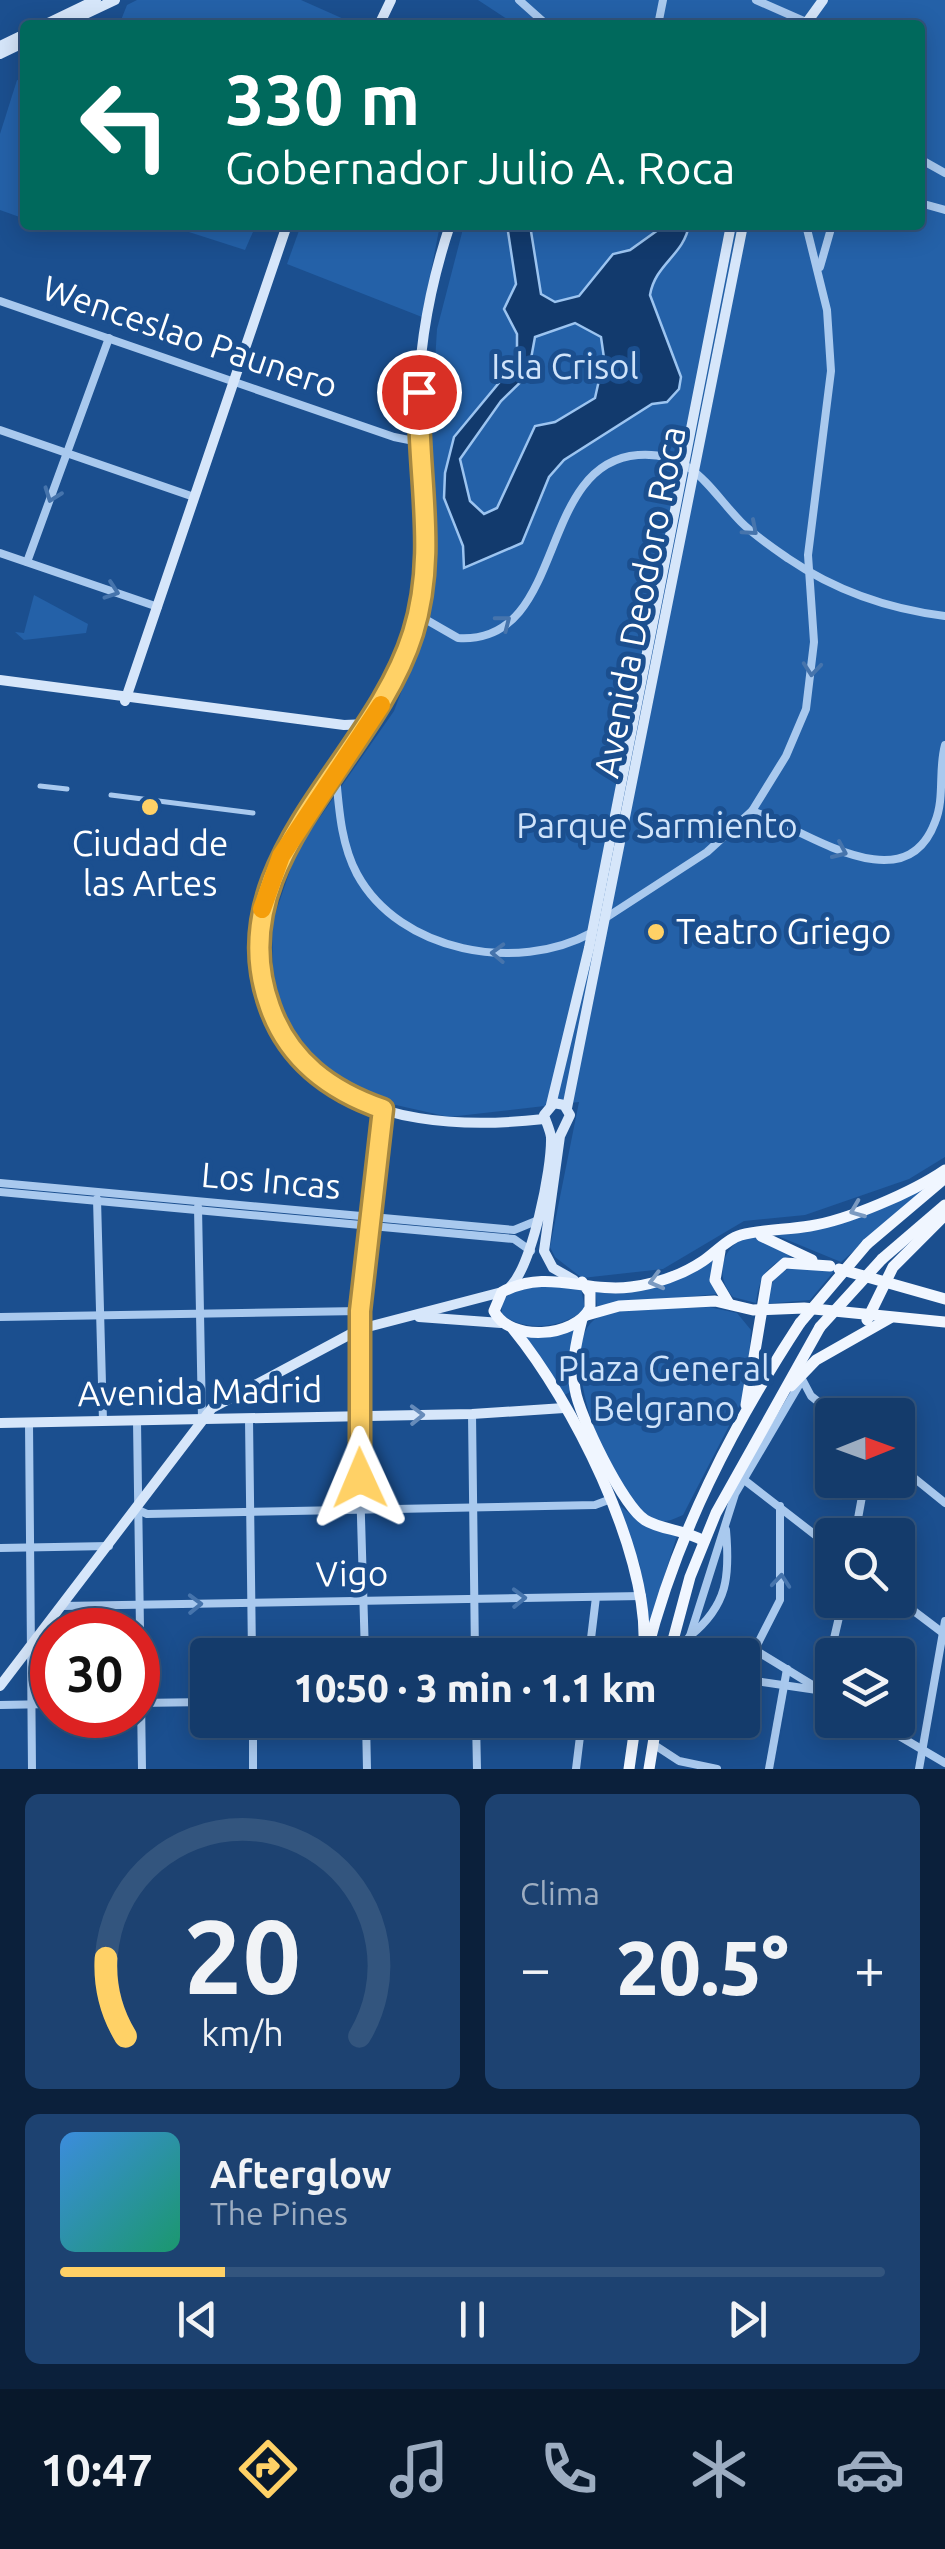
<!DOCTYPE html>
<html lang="es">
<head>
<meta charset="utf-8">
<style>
  body { margin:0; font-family:Ubuntu,sans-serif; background:#1d4271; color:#f1f3f6; height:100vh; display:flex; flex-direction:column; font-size:38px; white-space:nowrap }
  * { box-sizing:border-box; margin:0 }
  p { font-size:32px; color:#9dadc1 }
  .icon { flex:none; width:55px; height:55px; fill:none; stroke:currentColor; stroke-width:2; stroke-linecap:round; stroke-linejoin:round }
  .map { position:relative; height:1769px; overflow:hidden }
  .panel { display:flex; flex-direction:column; gap:25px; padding:25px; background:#0b203b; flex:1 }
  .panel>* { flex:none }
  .top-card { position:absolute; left:20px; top:20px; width:905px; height:210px; border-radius:10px; box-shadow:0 5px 25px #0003,0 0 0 2px #33557e; background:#00695c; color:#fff; overflow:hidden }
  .needle { width:65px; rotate:89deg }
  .buttons { position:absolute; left:815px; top:1398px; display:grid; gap:20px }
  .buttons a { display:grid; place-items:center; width:100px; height:100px; border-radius:10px; background:#143b6b; box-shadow:0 5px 25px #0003,0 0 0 2px #33557e; font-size:50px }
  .speed { position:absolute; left:30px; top:1608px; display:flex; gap:20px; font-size:50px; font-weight:700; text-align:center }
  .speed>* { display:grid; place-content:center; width:130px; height:130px; border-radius:50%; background:#143b6b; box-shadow:0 5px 25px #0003,0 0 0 2px #33557e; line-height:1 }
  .speed .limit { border:15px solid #d22; background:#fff; color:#111 }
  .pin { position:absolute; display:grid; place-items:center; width:85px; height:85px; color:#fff; margin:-42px; border:5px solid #fff; border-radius:50%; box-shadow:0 2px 10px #0007 }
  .me { position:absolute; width:110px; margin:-55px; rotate:359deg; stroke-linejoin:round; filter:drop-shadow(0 0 8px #0008) }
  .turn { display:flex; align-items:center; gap:35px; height:210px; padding:0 40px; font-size:45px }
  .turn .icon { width:130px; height:130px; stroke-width:2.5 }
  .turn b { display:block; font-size:70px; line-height:85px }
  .big { font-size:75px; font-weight:800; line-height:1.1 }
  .panel .tile { flex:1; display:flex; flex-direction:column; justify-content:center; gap:15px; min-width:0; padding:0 35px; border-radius:15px; background:#1d4271 }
  .panel .dial { align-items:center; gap:0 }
  .dial svg { height:260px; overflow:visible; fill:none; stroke:#33557e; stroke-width:7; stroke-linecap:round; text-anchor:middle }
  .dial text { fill:#f1f3f6; stroke:none }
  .song { display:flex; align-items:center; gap:30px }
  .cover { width:120px; height:120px; border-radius:15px; background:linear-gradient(135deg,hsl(210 70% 55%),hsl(160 70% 35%)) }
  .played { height:10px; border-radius:5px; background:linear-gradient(90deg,#ffd166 20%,#33557e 20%) }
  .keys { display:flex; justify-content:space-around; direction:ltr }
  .heat { display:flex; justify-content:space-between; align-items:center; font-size:55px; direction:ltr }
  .panel .tiles { flex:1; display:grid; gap:25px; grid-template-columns:1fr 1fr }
  .tile:last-child { grid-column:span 2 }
  .trip { position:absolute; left:190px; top:1638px; width:570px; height:100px; border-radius:10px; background:#143b6b; box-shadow:0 5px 25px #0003,0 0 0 2px #33557e; font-weight:800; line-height:100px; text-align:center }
  .dock { display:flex; height:160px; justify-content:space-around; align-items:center; background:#08182b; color:#9dadc1 }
  .dock .icon { width:70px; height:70px }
  .dock .current { color:#ffd166 }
  .dock b { font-size:45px; color:#f1f3f6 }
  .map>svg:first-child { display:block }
  .green { fill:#2461a8 }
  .water { fill:#123a6d; stroke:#9cc4f0; stroke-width:2.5; fill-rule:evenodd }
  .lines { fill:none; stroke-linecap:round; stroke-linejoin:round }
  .pedestrian { stroke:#a9c9ee; stroke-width:5 }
  .minor { stroke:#a9c9ee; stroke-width:8 }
  .secondary { stroke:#d6e6fa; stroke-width:10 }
  .primary { stroke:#f0f6ff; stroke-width:11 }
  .primary-bridge { stroke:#f0f6ff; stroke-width:11 }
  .oneway { stroke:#4674ac }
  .oneway2 { stroke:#7b9ac1 }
  .oneway3 { stroke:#668bba }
  .route-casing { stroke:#a68842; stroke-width:25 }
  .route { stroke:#ffd166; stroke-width:18 }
  .slow { stroke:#f59e0b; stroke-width:18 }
  .poi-dot { fill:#ffd166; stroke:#1b4f8f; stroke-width:4 }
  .labels { text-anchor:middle; stroke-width:10; stroke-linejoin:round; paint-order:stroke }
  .street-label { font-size:35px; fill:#fff; stroke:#1b4f8f }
  .park-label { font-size:35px; fill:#cfe3fa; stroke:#1b4f8f }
  .poi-label { font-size:35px; fill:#fff; stroke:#1b4f8f }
</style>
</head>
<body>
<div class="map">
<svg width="945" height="1769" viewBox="0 0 945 1769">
  <rect width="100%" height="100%" fill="#1b4f8f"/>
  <g class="green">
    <path d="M137,0H301L346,20L343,25H119L127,5Z"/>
    <path d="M478,0H945V1157L909,1179L805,1215L744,1221L663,1269L582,1278L555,1257L550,1247L579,1102L449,1117L387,1103L346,1083L286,1032L273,979L272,923L297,850L394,711L421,640L434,573L431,428L437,329L464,225H920V25H516Z"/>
    <path d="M17,80L25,82V219L0,210V134Z"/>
    <path d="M167,225H256L245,250Z"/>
    <path d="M301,225H440L422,317L287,264Z"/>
    <path d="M34,595L88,624L86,633L24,640L15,632L24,633Z"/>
    <path d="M940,1177L841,1262L773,1234L803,1230Z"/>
    <path d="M746,1237L759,1238L793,1255C767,1264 759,1277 756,1303L733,1297C714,1276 722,1247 746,1237Z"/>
    <path d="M712,1259L716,1294L597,1306L595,1288L607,1291Z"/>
    <path d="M804,1266L835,1270L810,1300L764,1304C771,1281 777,1268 804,1266Z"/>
    <path d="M541,1285L581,1288L585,1309C564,1328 524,1333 502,1314V1301L512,1292Z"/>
    <path d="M709,1307L737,1313L751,1330L747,1391L683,1515C676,1518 669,1522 661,1521C616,1515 552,1352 594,1320C613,1305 682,1309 709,1307Z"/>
    <path d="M576,1326L572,1391L561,1397L520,1334Z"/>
    <path d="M615,1502L637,1519L678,1532L648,1629L640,1565Z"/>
  </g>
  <path class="water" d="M507,225H530L541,294L555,302L579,296L613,254L630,250L665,225H689C684,255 655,264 650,295L681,377L679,389L667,402L652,404L564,460L549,477L522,543L464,568L463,546L444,498L445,473L454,437L517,361V334L504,309L516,284ZM575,323L601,337L604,358L595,398L555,422L535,426L497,508L484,514L470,501L460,459L501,401L528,375L535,337Z"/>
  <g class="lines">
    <g class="pedestrian">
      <path d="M40,786L67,789"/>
      <path d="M111,795L253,813"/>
    </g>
    <g class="minor">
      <path d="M519,0L547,25"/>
      <path d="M756,0L806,22"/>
      <path d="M658,25L663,0"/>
      <path d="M920,159L945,173"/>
      <path d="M920,203L945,210"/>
      <path d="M820,267L832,225"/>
      <path d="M0,301L394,437L419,442"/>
      <path d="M0,430L194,497"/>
      <path d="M0,553L158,607"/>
      <path d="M27,562L109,338"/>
      <path d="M418,615L458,638C568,645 535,463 638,455C692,451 709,489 741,522C755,536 773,548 789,559C836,591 889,609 945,616"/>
      <path d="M336,776C339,809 341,844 357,874C400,953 518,973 591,933"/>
      <path d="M752,811C801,827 904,906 935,822C945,798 938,770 945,745"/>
      <path d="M604,919L707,852L752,811L786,756L806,709L814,642L808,555L831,371L827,310L806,225"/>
      <path d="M0,1183L514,1230L536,1221"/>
      <path d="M0,1192L514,1239L531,1251"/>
      <path d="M97,1199L103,1421"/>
      <path d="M198,1207L202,1419"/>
      <path d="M0,1317L360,1311"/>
      <path d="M802,1379L811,1396L835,1415"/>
      <path d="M472,1414L475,1655"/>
      <path d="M249,1419L252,1655"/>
      <path d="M137,1421L142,1769"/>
      <path d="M29,1423L32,1769"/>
      <path d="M898,1465L945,1503"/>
      <path d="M743,1479L832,1548"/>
      <path d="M138,1510L147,1514L595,1505L611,1499"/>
      <path d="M855,1535L865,1480"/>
      <path d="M0,1548L109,1546"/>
      <path d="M898,1599L943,1633"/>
      <path d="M62,1606L642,1596"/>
      <path d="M690,1636C728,1605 730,1576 726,1530"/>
      <path d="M742,1642L832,1697"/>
      <path d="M755,1649L780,1600V1506"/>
      <path d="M365,1655L358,1415L360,1311L383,1109"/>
      <path d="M589,1655L596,1597"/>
      <path d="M675,1655L690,1636L735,1494L802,1380"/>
      <path d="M742,1679L817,1690"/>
      <path d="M822,1690L843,1600"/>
      <path d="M138,1703L208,1702"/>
      <path d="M0,1705L52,1704"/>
      <path d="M253,1720V1769"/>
      <path d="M366,1720L367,1769"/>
      <path d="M476,1720L477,1769"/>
      <path d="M612,1720L635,1734"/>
      <path d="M872,1720L945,1763"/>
      <path d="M653,1744L679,1761L717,1769"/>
      <path d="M576,1769L582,1720"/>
      <path d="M769,1769L787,1669"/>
      <path d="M919,1769L945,1621"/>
    </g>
    <g class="secondary">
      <path d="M44,25L96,0"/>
      <path d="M62,25L115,0"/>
      <path d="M379,25L391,0"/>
      <path d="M805,25L823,0"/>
      <path d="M0,46L25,34"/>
      <path d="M0,54L25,42"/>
      <path d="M450,225C427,294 415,369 419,441C422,501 432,555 418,615C387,752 223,852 266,996C274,1023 288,1048 308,1067C368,1125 466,1128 544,1119"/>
      <path d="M0,680L344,725L368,724"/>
      <path d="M125,701L287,225"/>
      <path d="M551,1105L589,948L731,225"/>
      <path d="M567,1108L743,225"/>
      <path d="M510,1287C532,1265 552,1170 551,1137C550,1130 546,1122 544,1115L554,1103L564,1105L570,1115L560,1136L544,1251L553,1268L574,1280"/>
      <path d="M419,1317L501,1323"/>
      <path d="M0,1423L472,1414L564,1408"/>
      <path d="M0,1686L212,1408L360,1329L502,1292"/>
    </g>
    <g class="primary">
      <path d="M761,1236L812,1260"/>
      <path d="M867,1244L945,1178"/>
      <path d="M720,1251L715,1280L728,1302"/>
      <path d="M882,1259L945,1205"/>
      <path d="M839,1269L945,1299"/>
      <path d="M582,1282L590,1293V1308C575,1338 509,1342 494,1311L502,1292C547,1268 585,1293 631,1287C655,1284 682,1275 703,1261C715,1253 727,1239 741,1235C763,1229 788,1230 810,1226C848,1220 913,1192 945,1170"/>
      <path d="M587,1315L619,1306L715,1301L753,1310L804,1308L945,1322"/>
      <path d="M582,1319C576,1342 571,1366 575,1389C579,1416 623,1506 645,1520C661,1530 683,1529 704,1541"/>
      <path d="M867,1320L893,1267L945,1215"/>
      <path d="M513,1329C572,1401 647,1549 644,1642"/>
      <path d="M791,1386L816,1360L890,1318"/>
      <path d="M746,1405L767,1279L785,1263L830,1266"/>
      <path d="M646,1655C676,1535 732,1427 800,1323"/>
      <path d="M669,1655L690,1577L716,1513L820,1327"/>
      <path d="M629,1769L636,1720"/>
      <path d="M649,1769L657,1720"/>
    </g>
    <g class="primary-bridge">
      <path d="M800,1323L867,1244"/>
      <path d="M820,1327L882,1259"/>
    </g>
  </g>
  <defs><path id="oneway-chevron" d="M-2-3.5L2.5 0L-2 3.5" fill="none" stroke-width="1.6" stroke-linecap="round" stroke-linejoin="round" transform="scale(2.5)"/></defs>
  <g class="oneway">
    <use href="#oneway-chevron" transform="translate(52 495) rotate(110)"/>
    <use href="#oneway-chevron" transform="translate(751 529) rotate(41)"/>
    <use href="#oneway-chevron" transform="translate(112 591) rotate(19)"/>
    <use href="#oneway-chevron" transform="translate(504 622) rotate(-38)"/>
    <use href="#oneway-chevron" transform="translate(812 669) rotate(95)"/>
    <use href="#oneway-chevron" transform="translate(840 851) rotate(24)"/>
    <use href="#oneway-chevron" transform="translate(498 953) rotate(-178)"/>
    <use href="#oneway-chevron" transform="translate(781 1581) rotate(-85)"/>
    <use href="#oneway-chevron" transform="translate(519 1598) rotate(-1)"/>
    <use href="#oneway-chevron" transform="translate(195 1604) rotate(-1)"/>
  </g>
  <g class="oneway2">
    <use href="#oneway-chevron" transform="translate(857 1210) rotate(158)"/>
    <use href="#oneway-chevron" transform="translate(656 1281) rotate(165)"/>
  </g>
  <use class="oneway3" href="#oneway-chevron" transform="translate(417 1415) rotate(-1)"/>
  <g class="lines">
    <defs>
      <path id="route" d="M360,1478V1311L383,1109C331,1091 289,1061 270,1007C217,862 373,762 413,633C438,553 417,474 419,392"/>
    </defs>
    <use href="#route" class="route-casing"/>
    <use href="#route" class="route"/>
    <path class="slow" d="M262,909L281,856L381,705"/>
  </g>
  <g class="poi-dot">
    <circle cx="150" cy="807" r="10"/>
    <circle cx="656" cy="932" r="10"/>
  </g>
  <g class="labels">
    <g class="street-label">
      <text transform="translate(190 337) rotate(19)" y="12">Wenceslao Paunero</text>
      <text transform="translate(640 602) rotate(-79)" y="12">Avenida Deodoro Roca</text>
      <text transform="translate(271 1181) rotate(5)" y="12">Los Incas</text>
      <text transform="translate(200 1392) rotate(-1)" y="12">Avenida Madrid</text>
      <text transform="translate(352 1574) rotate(-1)" y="12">Vigo</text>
    </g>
    <g class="park-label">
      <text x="565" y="379">Isla Crisol</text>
      <text x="657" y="838">Parque Sarmiento</text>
      <text x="664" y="1381">Plaza General<tspan x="664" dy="40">Belgrano</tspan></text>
    </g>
    <g class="poi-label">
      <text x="150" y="856">Ciudad de<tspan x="150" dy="40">las Artes</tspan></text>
      <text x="676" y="944" text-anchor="start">Teatro Griego</text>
    </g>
  </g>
</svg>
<div class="buttons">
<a><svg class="needle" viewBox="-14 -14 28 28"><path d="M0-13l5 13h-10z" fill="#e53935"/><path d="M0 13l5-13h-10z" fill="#9dadc1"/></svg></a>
<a><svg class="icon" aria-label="search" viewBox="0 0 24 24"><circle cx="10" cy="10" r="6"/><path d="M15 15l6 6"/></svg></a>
<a><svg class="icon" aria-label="layers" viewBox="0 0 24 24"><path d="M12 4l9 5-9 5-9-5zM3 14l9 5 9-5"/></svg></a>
</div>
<div class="speed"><div class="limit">30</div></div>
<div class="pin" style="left:419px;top:392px;background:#d93025"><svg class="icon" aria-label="arrive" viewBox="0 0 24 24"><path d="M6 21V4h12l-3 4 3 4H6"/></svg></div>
<svg class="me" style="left:360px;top:1478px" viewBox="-20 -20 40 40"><path d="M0-17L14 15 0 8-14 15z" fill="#ffd166" stroke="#fff" stroke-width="4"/></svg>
<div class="trip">10:50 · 3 min · 1.1 km</div>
<div class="top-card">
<div class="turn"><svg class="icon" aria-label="left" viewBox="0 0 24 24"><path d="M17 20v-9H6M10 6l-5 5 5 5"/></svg><div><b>330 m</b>Gobernador Julio A. Roca</div></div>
</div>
</div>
<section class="panel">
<div class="tiles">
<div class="tile dial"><svg viewBox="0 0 100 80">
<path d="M14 69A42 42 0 1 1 86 69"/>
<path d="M14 69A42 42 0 0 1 8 45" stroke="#ffd166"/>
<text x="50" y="56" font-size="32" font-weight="700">20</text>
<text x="50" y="72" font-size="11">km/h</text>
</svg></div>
<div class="tile"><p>Clima</p>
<div class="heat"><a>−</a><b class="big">20.5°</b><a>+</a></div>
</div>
<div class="tile">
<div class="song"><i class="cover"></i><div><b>Afterglow</b><p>The Pines</p></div></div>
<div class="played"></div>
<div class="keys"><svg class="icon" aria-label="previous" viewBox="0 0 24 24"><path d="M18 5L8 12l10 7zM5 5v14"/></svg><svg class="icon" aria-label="pause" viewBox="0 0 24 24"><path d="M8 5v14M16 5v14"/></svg><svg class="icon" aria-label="next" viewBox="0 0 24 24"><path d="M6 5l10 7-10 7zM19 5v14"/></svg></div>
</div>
</div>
</section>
<nav class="dock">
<b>10:47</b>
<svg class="icon current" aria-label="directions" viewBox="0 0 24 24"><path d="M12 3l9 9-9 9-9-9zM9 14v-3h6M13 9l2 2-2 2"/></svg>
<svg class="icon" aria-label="music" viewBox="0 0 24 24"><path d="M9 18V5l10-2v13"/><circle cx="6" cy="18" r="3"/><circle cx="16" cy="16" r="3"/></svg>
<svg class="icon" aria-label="phone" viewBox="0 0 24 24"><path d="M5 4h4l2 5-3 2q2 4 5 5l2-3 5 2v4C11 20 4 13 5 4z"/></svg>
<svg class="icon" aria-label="climate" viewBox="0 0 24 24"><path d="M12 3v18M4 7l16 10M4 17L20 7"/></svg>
<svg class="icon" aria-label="car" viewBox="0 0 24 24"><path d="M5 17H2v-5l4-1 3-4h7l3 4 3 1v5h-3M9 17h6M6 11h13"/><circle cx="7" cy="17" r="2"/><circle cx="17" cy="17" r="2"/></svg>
</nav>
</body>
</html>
